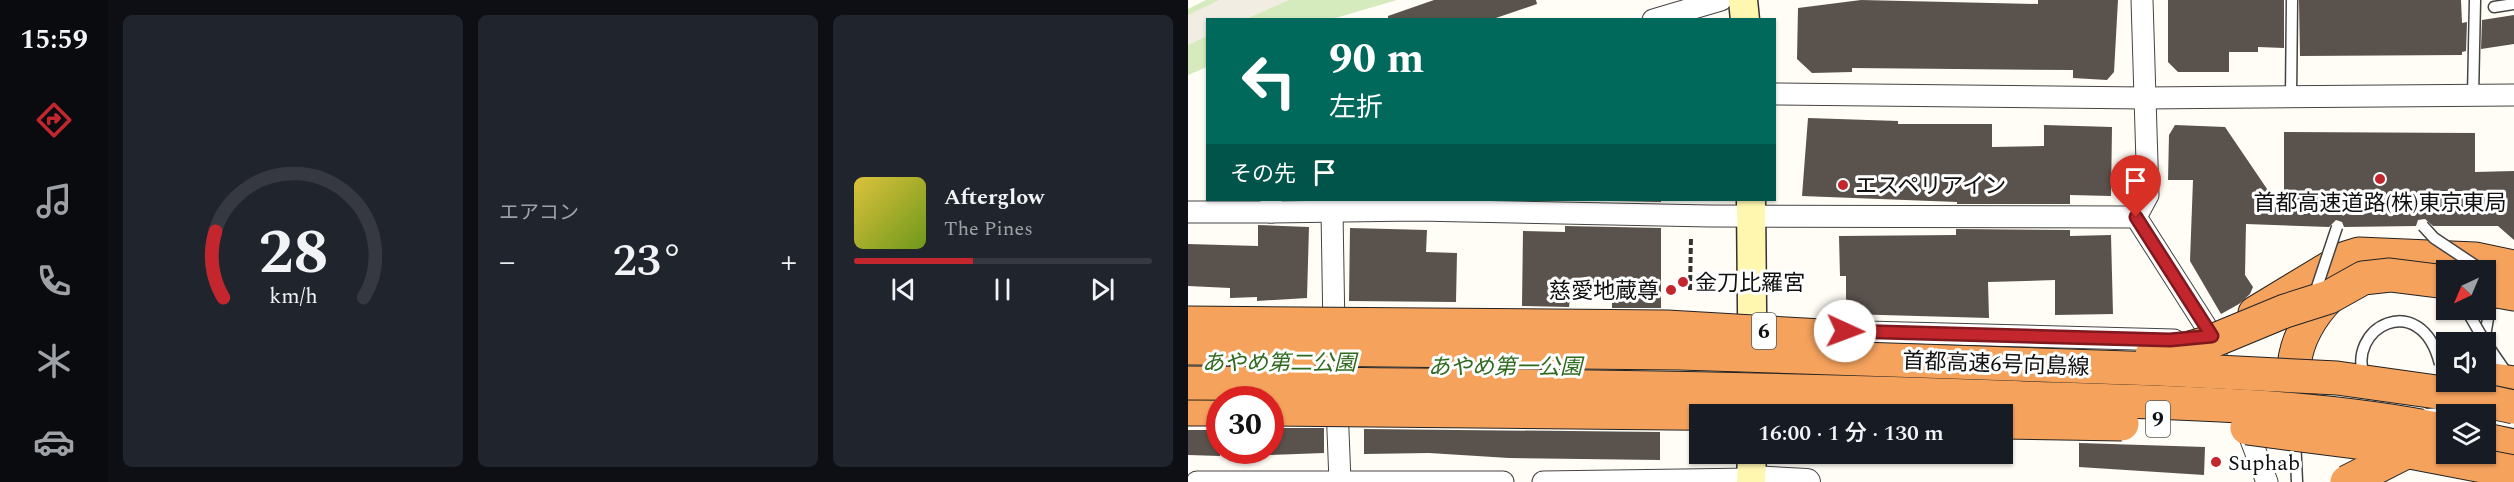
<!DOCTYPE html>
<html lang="ja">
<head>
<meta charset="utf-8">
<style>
  body { margin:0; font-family:Spectral,"Noto Sans JP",serif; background:#20242c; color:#f1f3f6; height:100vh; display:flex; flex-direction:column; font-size:22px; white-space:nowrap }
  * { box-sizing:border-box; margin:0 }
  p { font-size:20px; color:#9ea1a6 }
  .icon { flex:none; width:33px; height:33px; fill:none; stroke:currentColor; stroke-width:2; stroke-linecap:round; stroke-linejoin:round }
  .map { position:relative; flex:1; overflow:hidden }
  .side { display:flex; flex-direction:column; gap:15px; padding:15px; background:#0d0f14; width:1080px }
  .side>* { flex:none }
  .top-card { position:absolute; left:18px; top:18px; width:570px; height:183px; border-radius:0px; box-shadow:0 2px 4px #0004; background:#00695c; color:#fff; overflow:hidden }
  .needle { width:39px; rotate:224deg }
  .controls { position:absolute; left:1248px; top:260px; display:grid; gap:12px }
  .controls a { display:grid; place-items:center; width:60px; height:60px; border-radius:0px; background:#171b24; box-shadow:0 2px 4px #0004; font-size:30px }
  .speed { position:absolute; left:18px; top:386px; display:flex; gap:12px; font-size:30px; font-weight:700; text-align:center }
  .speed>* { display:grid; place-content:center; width:78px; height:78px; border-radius:50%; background:#171b24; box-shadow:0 2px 4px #0004; line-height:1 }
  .speed .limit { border:9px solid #d22; background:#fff; color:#111 }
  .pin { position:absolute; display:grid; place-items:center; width:51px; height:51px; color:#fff; margin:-62px -26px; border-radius:50% 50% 50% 0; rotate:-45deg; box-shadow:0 0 6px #0007 }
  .pin .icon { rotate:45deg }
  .me { position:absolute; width:66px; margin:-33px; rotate:92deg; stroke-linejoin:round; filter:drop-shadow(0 0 4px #0008) }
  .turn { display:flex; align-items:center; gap:21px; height:126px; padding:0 24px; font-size:27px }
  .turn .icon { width:78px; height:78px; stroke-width:2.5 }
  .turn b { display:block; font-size:42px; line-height:51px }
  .then { display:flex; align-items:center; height:57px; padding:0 24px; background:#0003; gap:12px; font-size:22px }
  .big { font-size:45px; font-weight:600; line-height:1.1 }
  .side .widget { flex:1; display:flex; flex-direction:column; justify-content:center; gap:9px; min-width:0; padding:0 21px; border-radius:9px; background:#20242c }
  .side .dial { align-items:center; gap:0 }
  .dial svg { height:156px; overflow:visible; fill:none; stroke:#363941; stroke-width:7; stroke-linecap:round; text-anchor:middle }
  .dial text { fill:#f1f3f6; stroke:none }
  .song { display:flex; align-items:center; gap:18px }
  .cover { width:72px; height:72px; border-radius:9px; background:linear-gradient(135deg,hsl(50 70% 55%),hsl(80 70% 35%)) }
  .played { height:6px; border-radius:3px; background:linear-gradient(90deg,#c4262e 40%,#363941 40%) }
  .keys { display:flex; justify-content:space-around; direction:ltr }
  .heat { display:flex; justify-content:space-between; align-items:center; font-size:33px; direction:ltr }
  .side .tiles { flex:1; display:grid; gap:15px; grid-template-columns:repeat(3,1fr) }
  .trip { position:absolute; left:501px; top:404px; width:324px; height:60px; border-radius:0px; background:#171b24; box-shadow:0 2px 4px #0004; font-weight:600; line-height:60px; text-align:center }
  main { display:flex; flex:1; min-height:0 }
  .tab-bar { display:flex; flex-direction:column; width:108px; justify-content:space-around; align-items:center; background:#090b0e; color:#9ea1a6 }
  .tab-bar .icon { width:42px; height:42px }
  .tab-bar .selected { color:#c4262e }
  .tab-bar b { font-size:27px; color:#f1f3f6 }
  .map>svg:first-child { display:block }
  .green { fill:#d5ebbd }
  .plaza { fill:#f1ede2 }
  .building { fill:#5a524d }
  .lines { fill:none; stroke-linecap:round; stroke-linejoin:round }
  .service-casing { stroke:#444; stroke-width:13 }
  .minor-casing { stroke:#444; stroke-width:23 }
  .tertiary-casing { stroke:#444; stroke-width:28 }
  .secondary-casing { stroke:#333; stroke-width:31 }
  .motorway-casing { stroke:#222; stroke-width:35 }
  .path { stroke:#333; stroke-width:4; stroke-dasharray:6 3; stroke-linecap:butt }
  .service { stroke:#fff; stroke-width:10 }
  .minor { stroke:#fff; stroke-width:21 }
  .tertiary { stroke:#fff; stroke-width:26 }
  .secondary { stroke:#fff6b0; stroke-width:28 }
  .motorway { stroke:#f5a25d; stroke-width:33 }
  .service-bridge-casing { stroke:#444; stroke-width:13; stroke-linecap:butt }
  .motorway-bridge-casing { stroke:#222; stroke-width:35; stroke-linecap:butt }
  .service-bridge { stroke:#fff; stroke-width:10 }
  .motorway-bridge { stroke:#f5a25d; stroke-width:33 }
  .route-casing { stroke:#7f191e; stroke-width:15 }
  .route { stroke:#c4262e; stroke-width:10 }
  .poi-dot { fill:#c4262e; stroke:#fff; stroke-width:2 }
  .labels { text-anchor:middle; stroke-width:6; stroke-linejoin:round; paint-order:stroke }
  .shield { fill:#fff; stroke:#585858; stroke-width:1.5 }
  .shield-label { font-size:21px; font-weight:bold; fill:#111 }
  .poi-label { font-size:22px; fill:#111; stroke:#fff; text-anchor:start }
  .park-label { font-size:22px; font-style:italic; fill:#2f6b1f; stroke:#fff }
  .street-label { font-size:22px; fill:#111; stroke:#fff }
</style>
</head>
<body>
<main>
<nav class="tab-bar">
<b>15:59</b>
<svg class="icon selected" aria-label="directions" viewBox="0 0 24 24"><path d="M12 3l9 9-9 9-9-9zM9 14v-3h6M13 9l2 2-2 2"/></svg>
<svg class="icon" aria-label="music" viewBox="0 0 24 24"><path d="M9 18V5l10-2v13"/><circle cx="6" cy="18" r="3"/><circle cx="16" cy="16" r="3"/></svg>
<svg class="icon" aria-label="phone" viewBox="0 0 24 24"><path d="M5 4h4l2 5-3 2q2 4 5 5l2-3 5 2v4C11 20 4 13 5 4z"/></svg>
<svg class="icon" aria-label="climate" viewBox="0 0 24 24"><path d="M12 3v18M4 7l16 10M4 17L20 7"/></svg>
<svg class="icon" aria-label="car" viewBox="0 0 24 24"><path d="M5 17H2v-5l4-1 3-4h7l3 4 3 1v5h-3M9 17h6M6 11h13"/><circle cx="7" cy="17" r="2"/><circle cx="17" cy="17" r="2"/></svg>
</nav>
<section class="side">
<div class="tiles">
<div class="widget dial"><svg viewBox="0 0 100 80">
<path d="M14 69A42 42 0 1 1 86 69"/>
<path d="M14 69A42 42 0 0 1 10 35" stroke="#c4262e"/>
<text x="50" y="56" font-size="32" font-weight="700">28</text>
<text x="50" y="72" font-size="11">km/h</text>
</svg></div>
<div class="widget"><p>エアコン</p>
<div class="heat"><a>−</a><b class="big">23°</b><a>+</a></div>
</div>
<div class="widget">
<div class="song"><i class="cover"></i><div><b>Afterglow</b><p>The Pines</p></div></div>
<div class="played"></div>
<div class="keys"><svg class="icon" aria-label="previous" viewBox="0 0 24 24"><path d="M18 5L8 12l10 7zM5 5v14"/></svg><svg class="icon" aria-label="pause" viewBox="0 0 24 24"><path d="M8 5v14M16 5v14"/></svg><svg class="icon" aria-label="next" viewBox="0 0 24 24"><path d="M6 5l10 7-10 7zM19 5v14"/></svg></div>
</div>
</div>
</section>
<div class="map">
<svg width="1326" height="482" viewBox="0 0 1326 482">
  <rect width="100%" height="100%" fill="#fffdf5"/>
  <path class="green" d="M18,0H209L144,19L20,20L19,67L0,75V9Z"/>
  <path class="plaza" d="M31,0H101L58,19L20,20L19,36L0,45V15Z"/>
  <g class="building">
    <path d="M246,0H348L349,4L302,20H200V16Z"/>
    <path d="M673,0L850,4V0H930L926,72L919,80L885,78V70L664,68V72L624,73L609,59L610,8Z"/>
    <path d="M980,0H1096V48L1070,47V52H1041V72H990L980,62Z"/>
    <path d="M1111,0H1273L1274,23L1279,22L1278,51L1274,52V55L1112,56Z"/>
    <path d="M1326,15V44L1293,49L1294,20Z"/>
    <path d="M620,118L710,121V124H804V147L856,146V125L924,127L923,196L882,195V204H769V202L614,196Z"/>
    <path d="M987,125L1037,127L1096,214V132L1287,133V172L1326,171V240L1310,226H1245L1237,219L1230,220L1228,226L1156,227L1154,222L1148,220L1141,227L1058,224L1057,275L1065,287L1062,294L1051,304L1033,314L1002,261L1005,180H980L981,135Z"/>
    <path d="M377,200H473V202Z"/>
    <path d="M70,225L121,227L119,298L69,301V297L42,298V288L0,286V244L70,246Z"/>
    <path d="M377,226L473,228V308H424V298H382L381,307L334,306L335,231L377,232Z"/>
    <path d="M162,228L239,230L238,252L269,253L268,302L161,301Z"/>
    <path d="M768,229L882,230V236L923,235L925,314L867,315V280L800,282L801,318L658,314V276H652L651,236L768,235Z"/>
    <path d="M82,428H136V453L82,455Z"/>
    <path d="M176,429L472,432V460L321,458L241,453L176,454Z"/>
    <path d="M0,430H32V456L0,455Z"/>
    <path d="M891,443L1017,447L1016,475L891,467Z"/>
  </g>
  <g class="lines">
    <defs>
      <g id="service">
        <path d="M1306,7L1326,4"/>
        <path d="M1285,96L1287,0"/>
        <path d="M1103,97L1104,0"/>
        <path d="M1296,342L1304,295"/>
        <path d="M1298,343L1320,375"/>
        <path d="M1107,437L1109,482"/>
      </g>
      <g id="minor">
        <path d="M465,20L533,0"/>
        <path d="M586,94L955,98L1326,95"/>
        <path d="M83,200V212L229,210L522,216L948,217L1024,336L1029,350"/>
        <path d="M144,211L146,332L152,481"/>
        <path d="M0,212H83"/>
        <path d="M948,217L960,195L954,0"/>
        <path d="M639,331L986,340"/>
        <path d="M1055,419L1079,482"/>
        <path d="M9,482H315"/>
        <path d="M355,482L563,479"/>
      </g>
      <path id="tertiary" d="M563,479L619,482"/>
      <g id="secondary">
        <path d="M555,0L557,20"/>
        <path d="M563,200L565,412"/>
        <path d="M563,482L564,453"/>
      </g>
      <g id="motorway">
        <path d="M1298,289L1326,294"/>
        <path d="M1067,313L1158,258L1171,254L1287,259L1326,267"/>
        <path d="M1298,379L1326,383"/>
        <path d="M0,409H32"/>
        <path d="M1140,427C1086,395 1104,334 1141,297"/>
        <path d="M1298,440L1326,446"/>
      </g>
    </defs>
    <use href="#service" class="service-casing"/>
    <use href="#minor" class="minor-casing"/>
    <use href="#tertiary" class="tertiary-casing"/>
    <use href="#secondary" class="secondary-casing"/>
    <use href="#motorway" class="motorway-casing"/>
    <path class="path" d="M502,290L503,238"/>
    <use href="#service" class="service"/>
    <use href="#minor" class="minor"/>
    <use href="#tertiary" class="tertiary"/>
    <use href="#secondary" class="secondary"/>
    <use href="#motorway" class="motorway"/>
    <defs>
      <g id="service-bridge">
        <path d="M1235,226L1246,238L1294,270"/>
        <path d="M1126,296L1149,227"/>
        <path d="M1278,309L1297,342"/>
        <path d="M1177,379C1156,328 1233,287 1252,364"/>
        <path d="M1238,414L1254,413L1272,405"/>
      </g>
      <g id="motorway-bridge">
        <path d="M0,323L479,327L652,337"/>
        <path d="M0,348L492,353L970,369L1149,378L1270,395L1326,407"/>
        <path d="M964,355L992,351L1022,342L1097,311L1141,297L1175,278L1202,275L1250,281"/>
        <path d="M0,383C270,385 540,387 811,397C959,403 1112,401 1258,431"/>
        <path d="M82,409L582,414"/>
        <path d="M814,422L934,424"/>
        <path d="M1059,428L1175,443L1326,472"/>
        <path d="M1159,482L1224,449"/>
      </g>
    </defs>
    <use href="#service-bridge" class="service-bridge-casing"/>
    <use href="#motorway-bridge" class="motorway-bridge-casing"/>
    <use href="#service-bridge" class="service-bridge"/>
    <use href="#motorway-bridge" class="motorway-bridge"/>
  </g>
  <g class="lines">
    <defs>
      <path id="route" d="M657,331L982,340L1024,336L948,217"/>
    </defs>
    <use href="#route" class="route-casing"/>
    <use href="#route" class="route"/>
  </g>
  <g class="poi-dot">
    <circle cx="1192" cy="179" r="6"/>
    <circle cx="655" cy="185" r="6"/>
    <circle cx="495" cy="282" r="6"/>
    <circle cx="483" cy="290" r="6"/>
    <circle cx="1028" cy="462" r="6"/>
  </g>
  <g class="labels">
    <g class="shield">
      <rect x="564" y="313" width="24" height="36" rx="4.5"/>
      <rect x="958" y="401" width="24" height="36" rx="4.5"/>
    </g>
    <g class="shield-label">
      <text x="576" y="338">6</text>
      <text x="970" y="426">9</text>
    </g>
    <g class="poi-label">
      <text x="667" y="193">エスペリアイン</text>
      <text x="1192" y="210" text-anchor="middle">首都高速道路(株)東京東局</text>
      <text x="507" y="290">金刀比羅宮</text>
      <text x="471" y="298" text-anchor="end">慈愛地蔵尊</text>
      <text x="1040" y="470">Suphab</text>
    </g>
    <g class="park-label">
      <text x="91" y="370">あやめ第二公園</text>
      <text x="317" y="374">あやめ第一公園</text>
    </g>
    <g class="street-label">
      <text transform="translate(808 363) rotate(2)" y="8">首都高速6号向島線</text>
    </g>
  </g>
</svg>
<div class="controls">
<a><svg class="needle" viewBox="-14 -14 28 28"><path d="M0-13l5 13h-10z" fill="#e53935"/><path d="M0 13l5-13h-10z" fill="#9ea1a6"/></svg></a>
<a><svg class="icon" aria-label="sound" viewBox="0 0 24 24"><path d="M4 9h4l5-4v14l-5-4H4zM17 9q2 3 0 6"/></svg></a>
<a><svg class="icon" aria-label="layers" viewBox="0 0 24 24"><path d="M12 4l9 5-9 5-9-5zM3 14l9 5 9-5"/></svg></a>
</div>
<div class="speed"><div class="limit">30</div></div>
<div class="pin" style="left:948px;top:217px;background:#d93025"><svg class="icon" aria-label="arrive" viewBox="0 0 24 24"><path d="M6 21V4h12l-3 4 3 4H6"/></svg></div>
<svg class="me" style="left:657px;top:331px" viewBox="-20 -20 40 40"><circle r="19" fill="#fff"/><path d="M0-13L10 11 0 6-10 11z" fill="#c4262e"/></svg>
<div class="trip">16:00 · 1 分 · 130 m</div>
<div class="top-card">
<div class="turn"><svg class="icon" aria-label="left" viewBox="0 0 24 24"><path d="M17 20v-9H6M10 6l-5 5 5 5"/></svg><div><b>90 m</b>左折</div></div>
<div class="then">その先<svg class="icon" aria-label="arrive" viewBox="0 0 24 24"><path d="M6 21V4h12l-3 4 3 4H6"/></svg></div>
</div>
</div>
</main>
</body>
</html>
